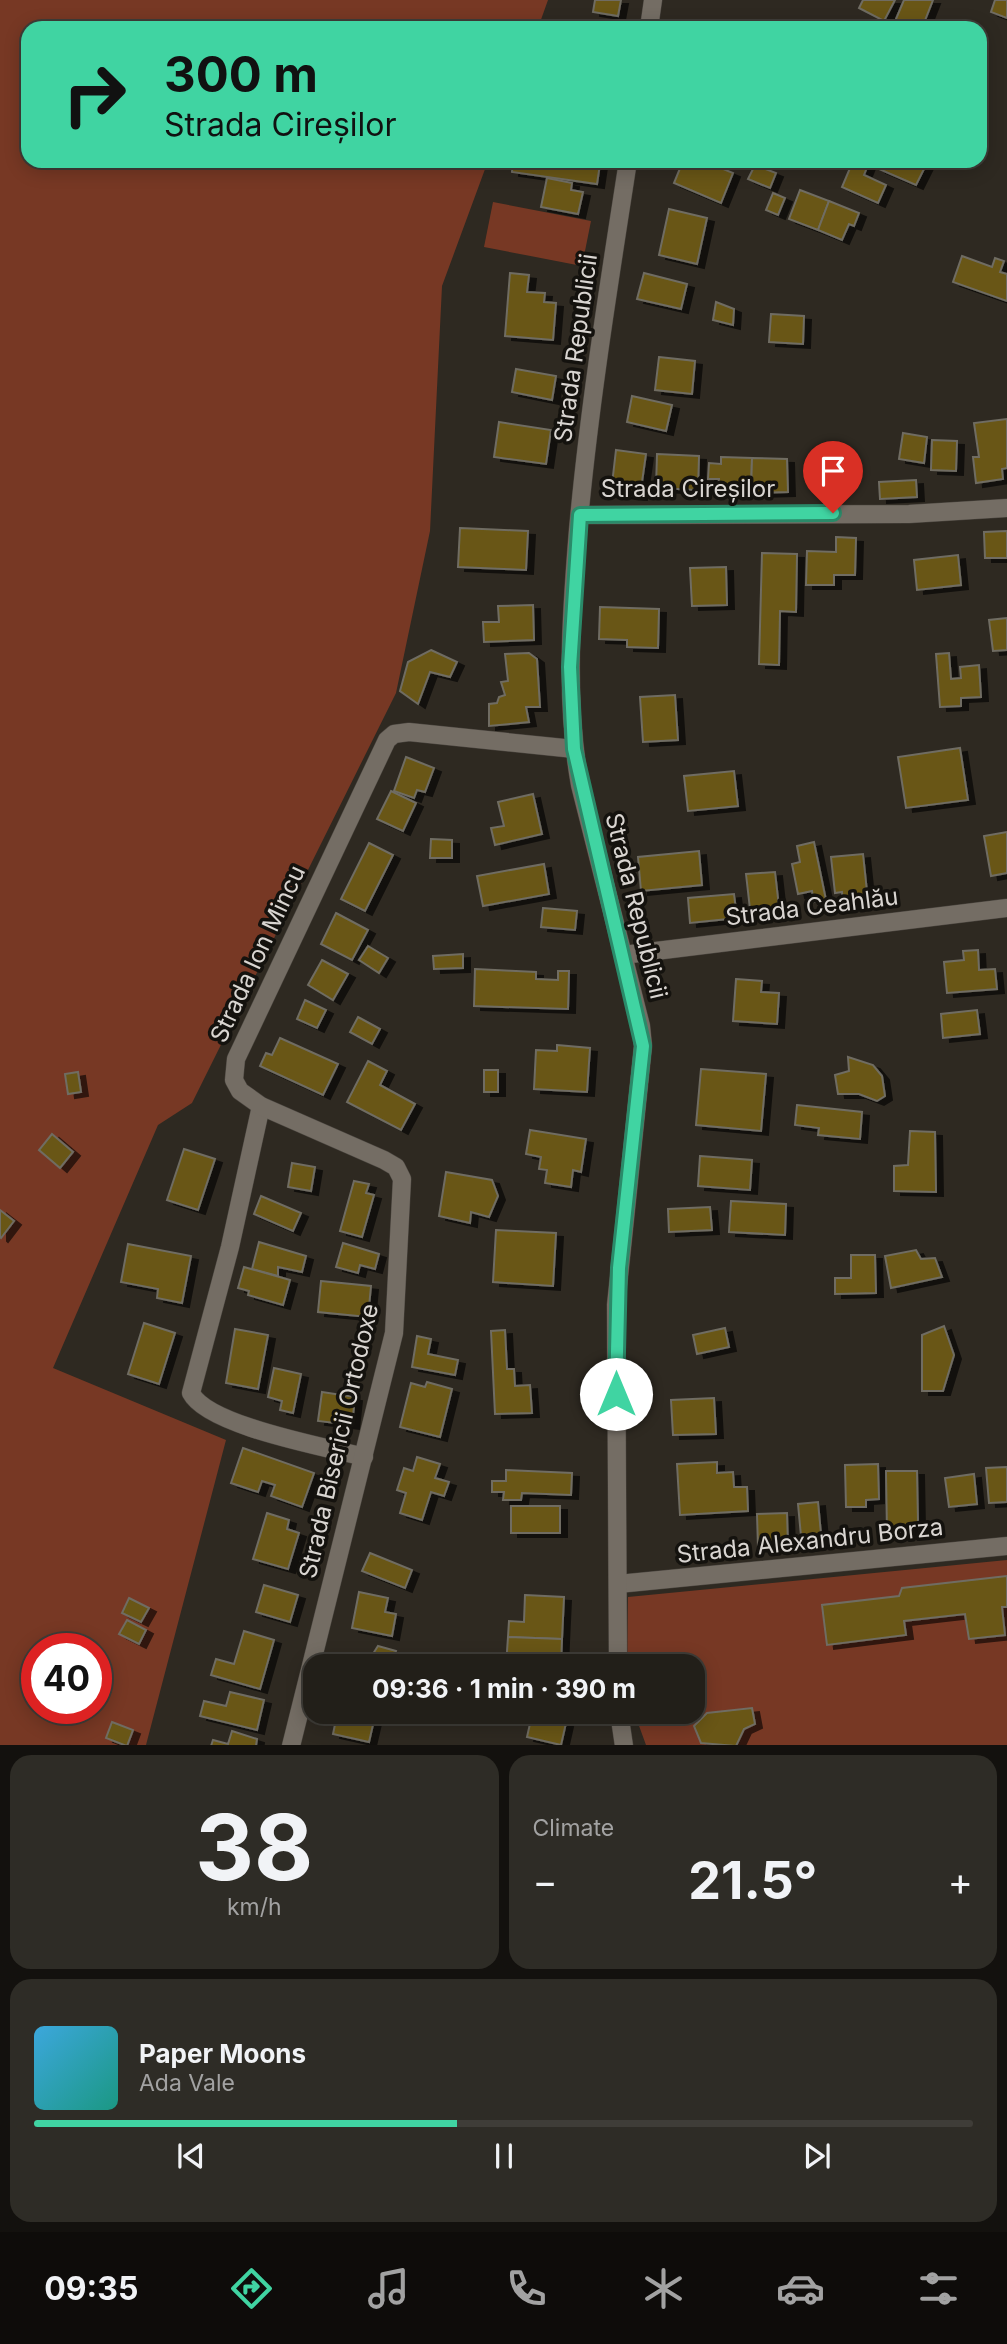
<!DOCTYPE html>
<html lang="en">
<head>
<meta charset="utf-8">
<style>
  body { margin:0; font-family:Inter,sans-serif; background:#2e2c26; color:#f1f3f6; height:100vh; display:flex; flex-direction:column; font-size:26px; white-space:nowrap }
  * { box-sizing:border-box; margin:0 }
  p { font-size:23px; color:#a2a2a2 }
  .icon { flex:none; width:38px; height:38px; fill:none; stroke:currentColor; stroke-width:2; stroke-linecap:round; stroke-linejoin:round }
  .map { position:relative; height:1745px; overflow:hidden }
  .details { display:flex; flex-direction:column; gap:10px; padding:10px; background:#13110e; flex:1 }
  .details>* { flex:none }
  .hud { position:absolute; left:21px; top:21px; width:966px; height:147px; border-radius:21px; box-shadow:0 4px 18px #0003,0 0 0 2px #3f3d38; background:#40d4a2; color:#111; overflow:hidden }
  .speed { position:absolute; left:21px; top:1633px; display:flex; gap:14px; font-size:35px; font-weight:700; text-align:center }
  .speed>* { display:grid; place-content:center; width:91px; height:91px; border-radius:50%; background:#221f19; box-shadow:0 4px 18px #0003,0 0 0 2px #3f3d38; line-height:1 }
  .speed .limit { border:10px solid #d22; background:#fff; color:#111 }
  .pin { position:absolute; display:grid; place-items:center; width:60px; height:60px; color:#fff; margin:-72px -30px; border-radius:50% 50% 50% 0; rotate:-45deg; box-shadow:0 0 7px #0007 }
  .pin .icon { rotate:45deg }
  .me { position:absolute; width:77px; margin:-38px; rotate:0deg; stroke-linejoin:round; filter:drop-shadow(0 0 5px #0008) }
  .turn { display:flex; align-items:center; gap:24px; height:147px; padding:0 28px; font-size:32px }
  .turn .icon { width:91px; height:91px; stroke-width:2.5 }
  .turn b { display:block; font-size:49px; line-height:60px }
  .big { font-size:52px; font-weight:700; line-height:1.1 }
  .details .card { flex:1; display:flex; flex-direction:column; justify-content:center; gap:10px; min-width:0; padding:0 24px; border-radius:21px; background:#2e2c26 }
  .details .dial { align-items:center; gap:0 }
  .dial b { font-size:91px; line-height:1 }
  .song { display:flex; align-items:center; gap:21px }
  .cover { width:84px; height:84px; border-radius:10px; background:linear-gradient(135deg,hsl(200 70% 55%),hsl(170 70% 35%)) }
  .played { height:7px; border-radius:4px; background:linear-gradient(90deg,#40d4a2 45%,#3f3d38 45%) }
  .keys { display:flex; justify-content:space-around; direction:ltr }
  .heat { display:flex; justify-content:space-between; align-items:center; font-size:38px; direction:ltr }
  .details .tiles { flex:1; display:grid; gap:10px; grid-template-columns:1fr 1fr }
  .card:last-child { grid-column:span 2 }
  .trip { position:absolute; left:303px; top:1654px; width:402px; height:70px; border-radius:21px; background:#221f19; box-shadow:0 4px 18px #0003,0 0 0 2px #3f3d38; font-weight:700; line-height:70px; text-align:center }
  .tabs { display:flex; height:112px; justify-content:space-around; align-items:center; background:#0e0c0a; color:#a2a2a2 }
  .tabs .icon { width:49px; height:49px }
  .tabs .current { color:#40d4a2 }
  .tabs b { font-size:32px; color:#f1f3f6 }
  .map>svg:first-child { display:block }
  .green { fill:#773824; fill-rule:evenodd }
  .building { fill:#695712; stroke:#6f6c62; stroke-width:2; filter:url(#shadow) }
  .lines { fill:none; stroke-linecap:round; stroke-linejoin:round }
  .minor-casing { stroke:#49443e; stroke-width:19 }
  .minor { stroke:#746d64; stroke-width:18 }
  .route-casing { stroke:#2a8a69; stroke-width:18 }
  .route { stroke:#40d4a2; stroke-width:12 }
  .labels { text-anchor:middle; stroke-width:7; stroke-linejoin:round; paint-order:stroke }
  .street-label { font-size:24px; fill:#d9d5d1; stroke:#14120e }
</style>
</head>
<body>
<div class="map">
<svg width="1007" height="1746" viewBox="0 0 1007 1746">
  <defs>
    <filter id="shadow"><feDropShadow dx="7" dy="4" stdDeviation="0" flood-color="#0009"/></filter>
  </defs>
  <rect width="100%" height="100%" fill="#2e2921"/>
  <g class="green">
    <path d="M0,0H548L538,28H28V161H488L442,286L430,531L396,693L192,1103L158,1125L53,1368L226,1440L146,1745L0,1746ZM37,1648H96V1708H37Z"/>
    <path d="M493,202L591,221L582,266L484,247Z"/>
    <path d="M1007,1560V1745H646L634,1712H693V1666H627L628,1597Z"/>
  </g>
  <g class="building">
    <path d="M595,0H621L618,16L593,12Z"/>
    <path d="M863,0H895L884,21L859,8Z"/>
    <path d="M904,0H933L922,28L893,26Z"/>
    <path d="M995,0H1007V18L991,12Z"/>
    <path d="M513,161L600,164L597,184L512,172Z"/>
    <path d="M683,161H704L733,173L721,203L674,183Z"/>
    <path d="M853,161L868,165L864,175L886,185L878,203L842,187Z"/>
    <path d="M883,161H928L916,185L879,169Z"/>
    <path d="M755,165L776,173L770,188L748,179Z"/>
    <path d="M547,178L572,183L571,190L583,192L578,214L541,207Z"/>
    <path d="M800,190L829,201L818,230L789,219Z"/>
    <path d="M773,193L785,198L778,215L766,210Z"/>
    <path d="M829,201L859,213L854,226L849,224L842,240L818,230Z"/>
    <path d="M669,209L707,218L697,264L659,255Z"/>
    <path d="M962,256L992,267L995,258L1004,261L1000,272L1007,274V301L953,282Z"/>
    <path d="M510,273L529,275L527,292L545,293L544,302L556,303L553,340L505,336Z"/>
    <path d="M644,273L687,284L681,309L637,299Z"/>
    <path d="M716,302L734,309L733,325L713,320Z"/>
    <path d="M771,314L804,316L803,344L769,342Z"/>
    <path d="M659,357L695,361L692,394L655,390Z"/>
    <path d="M516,369L556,376L552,400L512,392Z"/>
    <path d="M632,396L672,405L666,431L627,422Z"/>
    <path d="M1007,419V468L1002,469L1003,479L976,483L973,457H979L974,423Z"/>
    <path d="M499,422L551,430L546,464L494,457Z"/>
    <path d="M903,433L927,437L924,463L899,459Z"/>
    <path d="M932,440L957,441L956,471L931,470Z"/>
    <path d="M616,450L646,454L640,496L611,493Z"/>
    <path d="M657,454L699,456L698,490L656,488Z"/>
    <path d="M721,457L752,458L751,493L718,492L719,479H708L709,463L721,464Z"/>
    <path d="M752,458L787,459L788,492L751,493Z"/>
    <path d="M916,480L917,497L880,499L879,482Z"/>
    <path d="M460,528L528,531L526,570L458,567Z"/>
    <path d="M1007,531V558H985L984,532Z"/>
    <path d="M836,537L856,538L855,575H834V585H806L807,551L836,552Z"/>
    <path d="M762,553L797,554L796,612L780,611L779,665L759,664Z"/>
    <path d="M958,555L961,585L917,590L914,560Z"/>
    <path d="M726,567L727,605L692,606L690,568Z"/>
    <path d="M533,605L534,640L484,642L483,622H499L498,606Z"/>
    <path d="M600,607L659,609L658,648L627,647V640L599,639Z"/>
    <path d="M1007,618V650L993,651L989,620Z"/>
    <path d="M431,650L457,662L450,677L430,672L418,704L400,691L408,662Z"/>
    <path d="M529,653L537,659L540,707H526L529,722L489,726V704L497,703L499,697L505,695L501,682L508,681L505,654Z"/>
    <path d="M949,653L951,679L961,678L960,667L979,665L981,697L961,698V706L940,707L936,654Z"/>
    <path d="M675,695L678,740L643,742L640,697Z"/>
    <path d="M960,748L968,800L906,808L898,757Z"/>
    <path d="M406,757L434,768L425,792L417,790L414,798L394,791Z"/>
    <path d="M734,771L738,806L688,811L684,776Z"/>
    <path d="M391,791L416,803L403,831L377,819Z"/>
    <path d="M533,794L542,834L495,845L491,828L504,826L498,802Z"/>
    <path d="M1007,832V873L991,876L984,836Z"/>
    <path d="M431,839L452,840V858H430Z"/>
    <path d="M814,842L826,900L814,902L812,891L798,894L792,864L800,862L797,846Z"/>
    <path d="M369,843L393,855L365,911L341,899Z"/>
    <path d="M699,851L702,885L641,891L638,857Z"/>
    <path d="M863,854L868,901L843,904L842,892L835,893L831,857Z"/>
    <path d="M544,864L549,894L483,906L477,876Z"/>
    <path d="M775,872L779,907L750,909L746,874Z"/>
    <path d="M734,894L737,918L690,923L688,898Z"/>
    <path d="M543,908L577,911L575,930L541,927Z"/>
    <path d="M336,913L368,930L352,960L321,944Z"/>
    <path d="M368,946L388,958L379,973L359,960Z"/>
    <path d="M978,950L979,970L995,969L997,989L947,993L944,962L964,960L963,951Z"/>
    <path d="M463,954V968L434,969L433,956Z"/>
    <path d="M322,960L348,974L333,1000L308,985Z"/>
    <path d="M475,969L536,972V979L558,980V971H569L568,1009L474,1006Z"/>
    <path d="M736,979L762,981L761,992L779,993L777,1024L733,1021Z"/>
    <path d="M305,1000L326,1010L317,1028L297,1019Z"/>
    <path d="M977,1010L980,1034L943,1038L941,1014Z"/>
    <path d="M358,1017L380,1029L372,1044L350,1032Z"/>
    <path d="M280,1038L338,1064L323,1095L260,1066L266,1053L272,1055Z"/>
    <path d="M557,1045L590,1048L587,1092L534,1089L536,1050L557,1051Z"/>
    <path d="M848,1057L873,1065L882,1076L885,1096L877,1101L859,1094H838L835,1075L849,1071Z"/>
    <path d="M368,1061L387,1071L380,1085L415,1104L401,1130L347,1102Z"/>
    <path d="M701,1069L766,1074L761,1131L696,1125Z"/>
    <rect x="484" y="1070" width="14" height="22"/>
    <path d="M78,1072L81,1092L68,1094L65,1074Z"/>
    <path d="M797,1105L862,1112L860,1139L818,1135L819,1128L795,1125Z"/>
    <path d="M530,1130L586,1139L581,1172L573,1170L571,1187L545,1183L547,1170L539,1169L541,1157L526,1154Z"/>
    <path d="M910,1131L935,1132L936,1192L894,1191V1166L908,1165Z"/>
    <path d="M52,1134L73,1152L60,1168L39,1150Z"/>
    <path d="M184,1149L215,1159L198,1210L167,1200Z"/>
    <path d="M700,1156L752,1160L750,1190L698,1186Z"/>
    <path d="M292,1163L315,1167L311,1191L288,1187Z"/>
    <path d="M446,1172L492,1180L498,1196L489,1217L471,1212L470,1223L439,1216Z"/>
    <path d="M354,1181L369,1184L366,1193L374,1195L362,1237L340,1231Z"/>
    <path d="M261,1196L301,1213L293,1231L254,1214Z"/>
    <path d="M731,1201L786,1204L785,1235L729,1232Z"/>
    <path d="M710,1207L712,1230L669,1232L668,1209Z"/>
    <path d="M0,1210L14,1221L1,1238L0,1237Z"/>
    <path d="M496,1230L556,1233L553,1286L493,1282Z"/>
    <path d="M259,1242L306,1256L302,1272L278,1267V1276L252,1269Z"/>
    <path d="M343,1243L379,1254L375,1269L360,1265L358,1273L336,1267Z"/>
    <path d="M128,1244L191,1256L182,1303L157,1298L158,1289L121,1282Z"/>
    <path d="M916,1250L921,1259L935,1258L942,1277L891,1288L885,1256Z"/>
    <path d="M851,1255H875L876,1293L835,1294V1278H851Z"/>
    <path d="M244,1267L290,1280L283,1305L248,1295L249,1291L238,1288Z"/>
    <path d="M321,1281L371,1286L368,1317L318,1312Z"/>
    <path d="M144,1323L175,1333L159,1384L128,1374Z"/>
    <path d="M944,1326L954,1355L943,1391H922V1335Z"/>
    <path d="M725,1328L729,1347L697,1354L693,1335Z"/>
    <path d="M235,1329L268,1335L258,1389L226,1383Z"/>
    <path d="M505,1330L507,1369H514L515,1386L530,1385L532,1413L495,1414L491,1331Z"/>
    <path d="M417,1336L431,1339L428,1354L458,1360L455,1375L412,1367Z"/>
    <path d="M274,1368L301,1374L293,1413L280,1410L282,1401L268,1397Z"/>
    <path d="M427,1382L452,1389L440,1437L400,1427L411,1383L425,1387Z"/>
    <path d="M322,1392L355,1397L352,1425L318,1421Z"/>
    <path d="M714,1398L716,1434L673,1435L671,1400Z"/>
    <path d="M243,1448L314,1473L302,1507L271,1496L275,1485L262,1481L258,1492L231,1483Z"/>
    <path d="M417,1457L440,1464L435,1478L449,1482L444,1496L431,1492L422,1520L400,1513L406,1493L397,1490L404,1468L413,1471Z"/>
    <path d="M717,1462V1473L733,1472L734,1487H747L748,1511L680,1515L677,1464Z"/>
    <path d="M878,1464L879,1499L866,1500V1507H846L845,1465Z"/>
    <path d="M1007,1467V1502L989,1503L986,1468Z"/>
    <path d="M506,1470L572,1473L571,1495L522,1493L521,1500H503L504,1492H492V1481H506Z"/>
    <path d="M886,1471H917L918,1523L910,1524V1531L887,1532Z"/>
    <path d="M974,1474L977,1504L949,1507L945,1478Z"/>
    <path d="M818,1502L821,1534L801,1536L798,1504Z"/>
    <rect x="511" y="1506" width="49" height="27"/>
    <path d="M267,1513L289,1520L287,1529L299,1533L288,1569L253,1559Z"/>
    <path d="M787,1513L788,1546L758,1547L757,1514Z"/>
    <path d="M370,1553L412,1570L405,1588L362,1571Z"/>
    <path d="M1007,1576V1607H1002L1005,1635L969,1639L965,1614L904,1621L906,1635L827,1645L822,1605L899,1596L902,1588Z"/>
    <path d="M264,1585L298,1595L290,1622L256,1612Z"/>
    <path d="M359,1592L388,1598L385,1612L396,1614L392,1636L352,1628Z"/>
    <path d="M525,1595L564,1597L562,1639L508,1637L509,1621L524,1622Z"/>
    <path d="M129,1598L149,1608L141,1622L122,1613Z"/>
    <path d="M127,1620L146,1630L139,1644L119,1634Z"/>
    <path d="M244,1631L274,1640L260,1689L211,1675L216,1659L234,1664Z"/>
    <path d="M508,1637L562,1639L561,1666H506Z"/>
    <path d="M378,1646L396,1651L392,1666H344L345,1657L363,1661L371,1657Z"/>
    <path d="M230,1692L264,1700L257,1730L200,1716L204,1701L226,1706Z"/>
    <path d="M752,1708L755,1724L744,1729L736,1746L701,1743L694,1726L707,1713Z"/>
    <path d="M352,1712L375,1716L369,1742L333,1734L337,1715L351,1718Z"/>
    <path d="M532,1715L566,1723L561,1745L527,1737Z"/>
    <path d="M112,1722L133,1730L127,1746L106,1738Z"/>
    <path d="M232,1731L257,1739L256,1746H211L213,1740L228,1744Z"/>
  </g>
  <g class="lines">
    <defs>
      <g id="minor">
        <path d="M649,28L653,0"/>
        <path d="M580,515L909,514L1007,508"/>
        <path d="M623,955L1007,908"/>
        <path d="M261,1106L230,1247L191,1393C208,1426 326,1447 364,1457"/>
        <path d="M618,1584L1007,1546"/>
        <path d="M618,1666L616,1305L643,1046L641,1026L580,785C565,701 571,615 578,530C589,407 609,284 628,161"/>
        <path d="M619,1712L624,1746"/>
        <path d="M291,1746L394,1333L402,1179L396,1167L384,1160L261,1106L240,1091L234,1080L236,1059L387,740L394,734L409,732L574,749"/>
      </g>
    </defs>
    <use href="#minor" class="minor-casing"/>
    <use href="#minor" class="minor"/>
  </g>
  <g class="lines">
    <defs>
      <path id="route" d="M616,1394L619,1268L643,1046L574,749L570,667L580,515L833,513"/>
    </defs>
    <use href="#route" class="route-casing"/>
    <use href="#route" class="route"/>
  </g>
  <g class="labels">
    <g class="street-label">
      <text transform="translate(576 348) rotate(-82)" y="8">Strada Republicii</text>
      <text x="688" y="497">Strada Cireșilor</text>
      <text transform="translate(636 906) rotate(76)" y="8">Strada Republicii</text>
      <text transform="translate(812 907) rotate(-7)" y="8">Strada Ceahlău</text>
      <text transform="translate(258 954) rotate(-65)" y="8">Strada Ion Mincu</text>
      <text transform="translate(339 1441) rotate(-77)" y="8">Strada Bisericii Ortodoxe</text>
      <text transform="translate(810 1541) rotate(-6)" y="8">Strada Alexandru Borza</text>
    </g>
  </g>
</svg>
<div class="speed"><div class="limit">40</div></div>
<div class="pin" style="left:833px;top:513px;background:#d93025"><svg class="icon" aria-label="arrive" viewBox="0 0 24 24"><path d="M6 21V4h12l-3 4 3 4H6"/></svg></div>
<svg class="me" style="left:616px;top:1394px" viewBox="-20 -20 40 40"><circle r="19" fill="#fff"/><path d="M0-13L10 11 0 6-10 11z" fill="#40d4a2"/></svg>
<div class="trip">09:36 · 1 min · 390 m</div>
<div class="hud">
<div class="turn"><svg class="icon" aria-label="right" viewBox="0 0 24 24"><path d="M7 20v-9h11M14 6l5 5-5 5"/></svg><div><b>300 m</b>Strada Cireșilor</div></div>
</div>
</div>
<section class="details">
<div class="tiles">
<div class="card dial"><b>38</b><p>km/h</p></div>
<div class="card"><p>Climate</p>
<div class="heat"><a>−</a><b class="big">21.5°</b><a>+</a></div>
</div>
<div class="card">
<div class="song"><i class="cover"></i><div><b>Paper Moons</b><p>Ada Vale</p></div></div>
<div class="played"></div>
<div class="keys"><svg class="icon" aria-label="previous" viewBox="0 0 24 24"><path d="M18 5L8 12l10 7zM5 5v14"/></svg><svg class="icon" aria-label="pause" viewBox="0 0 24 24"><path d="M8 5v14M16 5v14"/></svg><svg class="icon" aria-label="next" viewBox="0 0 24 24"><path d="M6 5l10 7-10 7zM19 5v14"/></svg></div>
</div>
</div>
</section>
<nav class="tabs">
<b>09:35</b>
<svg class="icon current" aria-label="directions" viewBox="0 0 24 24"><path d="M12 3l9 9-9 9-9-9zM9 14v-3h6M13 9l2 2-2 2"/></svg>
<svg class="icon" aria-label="music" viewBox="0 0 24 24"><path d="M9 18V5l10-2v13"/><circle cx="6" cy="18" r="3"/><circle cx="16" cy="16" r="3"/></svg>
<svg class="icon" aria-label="phone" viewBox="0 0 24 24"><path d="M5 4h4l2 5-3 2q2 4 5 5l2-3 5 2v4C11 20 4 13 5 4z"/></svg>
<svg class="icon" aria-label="climate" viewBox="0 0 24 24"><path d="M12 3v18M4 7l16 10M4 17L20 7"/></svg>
<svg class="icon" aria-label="car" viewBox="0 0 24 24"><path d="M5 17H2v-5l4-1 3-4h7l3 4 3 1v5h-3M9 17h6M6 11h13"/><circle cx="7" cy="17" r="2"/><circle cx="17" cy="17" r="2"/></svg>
<svg class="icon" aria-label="filters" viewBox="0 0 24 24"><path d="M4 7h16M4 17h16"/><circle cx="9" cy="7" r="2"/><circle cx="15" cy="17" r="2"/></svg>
</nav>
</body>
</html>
